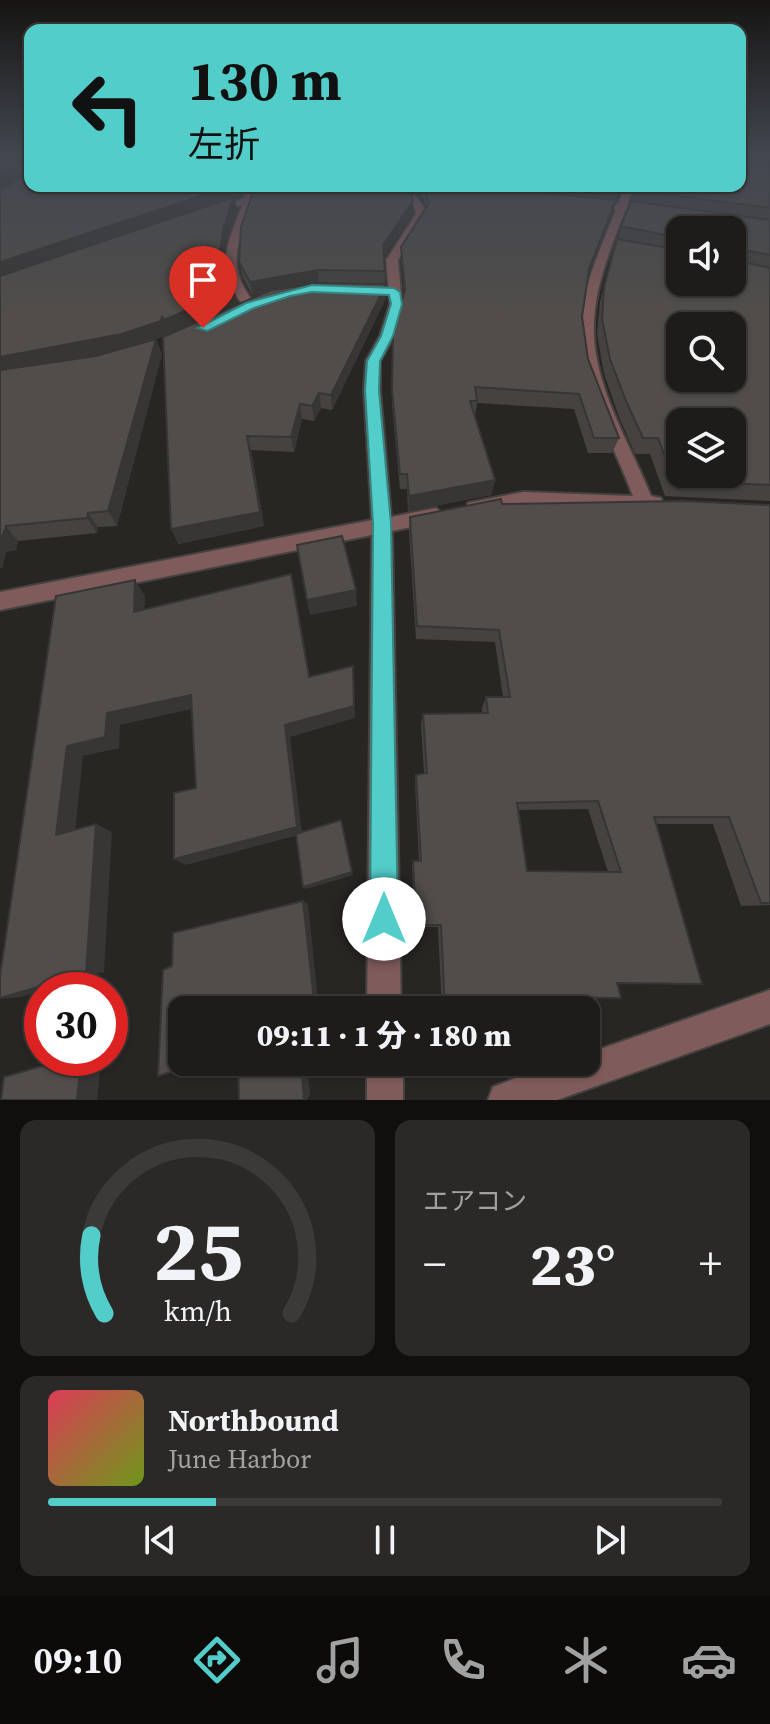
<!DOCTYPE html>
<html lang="ja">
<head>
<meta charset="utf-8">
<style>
  body { margin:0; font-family:"Source Serif 4","Noto Sans JP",serif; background:#2b2927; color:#f1f3f6; height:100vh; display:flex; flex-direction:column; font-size:30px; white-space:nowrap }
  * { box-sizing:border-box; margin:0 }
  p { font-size:26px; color:#a1a1a2 }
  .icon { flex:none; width:44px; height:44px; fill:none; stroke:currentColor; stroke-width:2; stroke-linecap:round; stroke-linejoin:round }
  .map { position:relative; height:1100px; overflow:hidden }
  .details { display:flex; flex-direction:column; gap:20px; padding:20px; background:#100f0e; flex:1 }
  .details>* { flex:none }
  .top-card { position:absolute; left:24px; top:24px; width:722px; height:168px; border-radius:16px; box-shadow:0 2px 6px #0004,0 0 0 2px #3c3a39; background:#53cdc9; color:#111; overflow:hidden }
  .tools { position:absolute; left:666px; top:216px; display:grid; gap:16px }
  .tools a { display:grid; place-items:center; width:80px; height:80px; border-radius:16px; background:#1e1c1a; box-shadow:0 2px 6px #0004,0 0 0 2px #3c3a39; font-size:40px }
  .speed { position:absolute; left:24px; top:972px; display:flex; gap:16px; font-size:40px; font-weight:700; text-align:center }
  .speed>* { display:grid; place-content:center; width:104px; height:104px; border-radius:50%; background:#1e1c1a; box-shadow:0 2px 6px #0004,0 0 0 2px #3c3a39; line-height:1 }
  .speed .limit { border:12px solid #d22; background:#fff; color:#111 }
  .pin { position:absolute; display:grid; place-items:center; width:68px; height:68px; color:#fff; margin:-82px -34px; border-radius:50% 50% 50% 0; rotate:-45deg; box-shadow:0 0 8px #0007 }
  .pin .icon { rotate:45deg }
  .me { position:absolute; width:88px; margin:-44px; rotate:0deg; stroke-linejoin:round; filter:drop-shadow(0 0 6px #0008) }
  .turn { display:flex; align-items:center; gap:28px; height:168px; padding:0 32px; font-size:36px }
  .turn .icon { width:104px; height:104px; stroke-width:2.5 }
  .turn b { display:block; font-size:56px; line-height:68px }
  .big { font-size:60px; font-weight:800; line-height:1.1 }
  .details .card { flex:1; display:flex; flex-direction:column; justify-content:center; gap:12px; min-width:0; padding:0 28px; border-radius:16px; background:#2b2927 }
  .details .dial { align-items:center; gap:0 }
  .dial svg { height:208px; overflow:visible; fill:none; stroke:#3c3a39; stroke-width:7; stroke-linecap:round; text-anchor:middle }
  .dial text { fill:#f1f3f6; stroke:none }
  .song { display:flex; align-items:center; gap:24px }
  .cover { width:96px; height:96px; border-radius:12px; background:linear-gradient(135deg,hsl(350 70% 55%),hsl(80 70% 35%)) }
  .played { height:8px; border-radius:4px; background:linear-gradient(90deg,#53cdc9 25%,#3c3a39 25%) }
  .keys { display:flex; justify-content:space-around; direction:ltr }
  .heat { display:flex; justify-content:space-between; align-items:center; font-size:44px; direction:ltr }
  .details .tiles { flex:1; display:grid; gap:20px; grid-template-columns:1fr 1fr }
  .card:last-child { grid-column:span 2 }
  .trip { position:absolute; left:168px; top:996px; width:432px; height:80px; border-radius:16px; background:#1e1c1a; box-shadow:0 2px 6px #0004,0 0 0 2px #3c3a39; font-weight:800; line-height:80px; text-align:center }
  .tabs { display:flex; height:128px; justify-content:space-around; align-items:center; background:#0c0b0a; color:#a1a1a2 }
  .tabs .icon { width:56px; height:56px }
  .tabs .current { color:#53cdc9 }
  .tabs b { font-size:36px; color:#f1f3f6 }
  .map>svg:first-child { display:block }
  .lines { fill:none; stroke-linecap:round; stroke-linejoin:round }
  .minor-casing { stroke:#44423f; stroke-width:4 }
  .minor { fill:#7f5b5b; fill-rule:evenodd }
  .wall { fill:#454240; fill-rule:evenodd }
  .shaded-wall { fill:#383634 }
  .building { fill:#504d4a; stroke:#383634; stroke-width:2; fill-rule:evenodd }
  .route { fill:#53cdc9; stroke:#368583; stroke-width:2 }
</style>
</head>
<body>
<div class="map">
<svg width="770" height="1100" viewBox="0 0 770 1100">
  <rect width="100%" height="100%" fill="#282623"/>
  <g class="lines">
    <defs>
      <g id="minor">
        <path d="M0,159L30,170V183H24L23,173L0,165Z"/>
        <path d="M279,186H293L253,201C238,245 224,266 256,305L246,308C212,273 227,245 242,205L211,215L206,212L244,198L245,190H251L253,195Z"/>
        <path d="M391,186C408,186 421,198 426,214L398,260L402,304L394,336L380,361V390L391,517L436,508L445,515L436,522L392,531L401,1010H367L372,535L0,610V592L372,520L364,390L366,361L380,336L390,304L386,260L416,214L413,204Z"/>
        <path d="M625,186H635L627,205L658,212L653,215L625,211C610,250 592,292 594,335C596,390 631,446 651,496L661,498L663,503L654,510L523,506L475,515L468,513L466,508L468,503L523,492L633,496C615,448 580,384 580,333C581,290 600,249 616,210L585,203L590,200L618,204Z"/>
        <path d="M770,990V1024L557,1100H488L493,1087C523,1075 554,1062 586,1062V1054Z"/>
        <rect x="367" y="1062" width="36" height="38"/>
      </g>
    </defs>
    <use href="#minor" class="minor-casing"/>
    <use href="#minor" class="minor"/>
  </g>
  <g class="wall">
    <path d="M0,156H30V186H402L413,214L384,257L386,298L332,410L321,408L314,421L302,419L294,452L251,450L264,526L178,544L170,334L167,333L166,335L154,340L156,339L162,354L117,526L98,527L97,533L18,541L16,550L6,552L2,568L0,158L20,175L14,181L27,172V167ZM245,187L254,191L239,262L242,276L253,297L259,295L197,323L237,303L234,288L223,270L226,242L237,210L235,198L241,196Z"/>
    <path d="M770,156V501L665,496L650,454H635L619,417L604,374L597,334L600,302L613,252L635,190ZM680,230L732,282H680Z"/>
    <path d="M416,186H622L615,201L588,274L582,317L588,359L619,438L612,453H588L574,409L477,403L475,416L495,480L491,495L408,511L407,489H400L392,405L393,330L404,294L401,261V247L426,208L424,200L416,193Z"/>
    <path d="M502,504L770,505V905L741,906L713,824H656L617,983L538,997L540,1010H442L438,927H414L412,866L413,861H419L415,783L416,775L424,773L421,724L423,714L482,713V708L486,697H503L495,642L416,639L409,532L410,517ZM588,809L608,872L527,871L518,810Z"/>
  </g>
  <g class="shaded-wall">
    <path d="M14,163L20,175L0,196V177Z"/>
    <path d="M231,186L245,187L241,196L235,198L237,210L226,242L223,268L0,279V262Z"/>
    <path d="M254,186H270L255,191Z"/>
    <path d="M616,200L612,213L585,283L589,269Z"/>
    <path d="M413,201V214L383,258V245Z"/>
    <path d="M318,270L319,284L253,297L250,282Z"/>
    <path d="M386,284V298L332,410L331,395Z"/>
    <path d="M234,288L237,303L181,330L168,335L167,333L166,335L128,349L0,374V357Z"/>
    <path d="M156,339L162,354L117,526L108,511Z"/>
    <path d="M319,393L321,408L314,421L312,406Z"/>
    <path d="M300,404L302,419L294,452L291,437Z"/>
    <path d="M247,436L251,450L264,526L178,544L171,529Z"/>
    <path d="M495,480L491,495L408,511L409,496Z"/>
    <path d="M88,513L98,527L97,533L87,518Z"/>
    <path d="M6,526L18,541L16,550L6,552L2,568H0V536Z"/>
    <path d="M291,574L295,590L312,690L309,677Z"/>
    <path d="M135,580L145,596L144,627L134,612Z"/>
    <path d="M356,590L357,606L310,615L307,600Z"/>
    <path d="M353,666L355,718L290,737L302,834L186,865L174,859L285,725Z"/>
    <path d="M191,695L200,707L120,725L119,748L83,756L74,842L56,835L67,746L107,713Z"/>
    <path d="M341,820L353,875L306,889L303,887Z"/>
    <path d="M96,824L112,832L104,972L21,997L0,999Z"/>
    <path d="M303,901L308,904L319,1010H315Z"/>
    <path d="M81,1058H101L97,1100H77Z"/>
    <path d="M301,1062H307L310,1095L307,1100H304Z"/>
  </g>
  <g class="building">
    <path d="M26,156H30V186H231L0,262V191L27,172Z"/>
    <path d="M740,156H770V208L635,190L637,186H740Z"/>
    <path d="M0,158L14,163L0,177Z"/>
    <path d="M267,186H402L411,193L413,201L383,245L385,271L318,270L250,282L239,262L241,227L253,192Z"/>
    <path d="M423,186H473L616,200L589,269L582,317L588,359L619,438H594L579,394L475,387L477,401H470L495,480L409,496L407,474H400L392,390L393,330L405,290L401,247L429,203Z"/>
    <path d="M597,186H621L620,188Z"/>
    <path d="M234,197L223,229L220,254L222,268L234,288L176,315L163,320L162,316L161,321L122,334L0,357V276Z"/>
    <path d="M631,201L770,220V255L739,249L736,252L738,261L770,268V485L674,481L658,438H643L626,401L610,359L602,319L604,288L617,239L680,250V282H732V230H680V238L621,226ZM680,326H732V378H680ZM680,422H732V474H680Z"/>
    <path d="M321,283L386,284L331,395L319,393L312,406L300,404L291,437L247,436L260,512L171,529L163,337L271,290Z"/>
    <path d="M156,339L108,511L88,513L87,518L6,526L3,535L0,536V370L96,356Z"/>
    <path d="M501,499L502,504L682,501L770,505V903H761L729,817H654L702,984L617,983L621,998L538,997L540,1010H445L441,925H416L413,861H421L416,775L427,773L423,714L488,713L486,697H510L499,630L417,626L410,517ZM598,801L621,872L527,871L517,803Z"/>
    <path d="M342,536L356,590L307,600L297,545Z"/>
    <path d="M291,574L309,677L353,666L354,706L285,725L297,827L174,859V793L196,788L191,695L107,713L105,737L67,746L56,835L96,824L86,973L0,998V976L56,596L135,580L134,612Z"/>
    <path d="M341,820L352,872L303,887L296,834Z"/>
    <path d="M303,901L315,1010H182V1062H205L158,1076L163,970L172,966L173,933Z"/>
    <path d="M70,1058H81L77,1100H1L4,1077Z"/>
    <path d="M238,1062H301L304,1100H239Z"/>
  </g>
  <linearGradient id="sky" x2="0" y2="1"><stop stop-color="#161513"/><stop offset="0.5" stop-color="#424750"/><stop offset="1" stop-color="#424750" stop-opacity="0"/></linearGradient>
  <rect width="770" height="310" fill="url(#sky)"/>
  <path class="route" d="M312,285L394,288L400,292L402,304L393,336L380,361L379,390L391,524L398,919L394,929L384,933L374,929L370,919L373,524L365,390L367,361L381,336L391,304L389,295L312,292L290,296L254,308L207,331L197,328L246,303Z"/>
</svg>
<div class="tools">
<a><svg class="icon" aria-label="sound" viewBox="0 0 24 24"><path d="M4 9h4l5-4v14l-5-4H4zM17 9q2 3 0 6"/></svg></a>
<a><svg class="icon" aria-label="search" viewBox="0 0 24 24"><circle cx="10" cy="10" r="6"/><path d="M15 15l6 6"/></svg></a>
<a><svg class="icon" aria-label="layers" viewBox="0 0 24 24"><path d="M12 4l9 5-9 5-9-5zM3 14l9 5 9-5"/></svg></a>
</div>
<div class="speed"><div class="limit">30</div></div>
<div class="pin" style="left:203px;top:328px;background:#d93025"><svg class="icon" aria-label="arrive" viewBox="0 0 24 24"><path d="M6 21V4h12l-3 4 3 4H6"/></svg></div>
<svg class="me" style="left:384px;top:919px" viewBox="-20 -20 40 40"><circle r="19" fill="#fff"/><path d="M0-13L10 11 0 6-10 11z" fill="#53cdc9"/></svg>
<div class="trip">09:11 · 1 分 · 180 m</div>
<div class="top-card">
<div class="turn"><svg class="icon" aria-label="left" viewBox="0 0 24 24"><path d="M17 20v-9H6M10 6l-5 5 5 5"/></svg><div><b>130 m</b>左折</div></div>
</div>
</div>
<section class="details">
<div class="tiles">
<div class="card dial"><svg viewBox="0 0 100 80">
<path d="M14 69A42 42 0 1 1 86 69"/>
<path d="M14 69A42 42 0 0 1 9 39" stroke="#53cdc9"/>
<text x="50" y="56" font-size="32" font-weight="700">25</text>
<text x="50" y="72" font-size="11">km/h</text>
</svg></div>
<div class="card"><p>エアコン</p>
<div class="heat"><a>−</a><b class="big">23°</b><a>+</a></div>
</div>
<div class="card">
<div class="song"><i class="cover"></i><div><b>Northbound</b><p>June Harbor</p></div></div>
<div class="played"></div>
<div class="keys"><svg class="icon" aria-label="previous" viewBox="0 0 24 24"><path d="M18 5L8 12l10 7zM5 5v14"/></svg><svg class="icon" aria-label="pause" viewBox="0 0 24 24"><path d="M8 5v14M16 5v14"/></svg><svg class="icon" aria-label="next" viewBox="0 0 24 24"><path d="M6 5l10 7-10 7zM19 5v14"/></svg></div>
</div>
</div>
</section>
<nav class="tabs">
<b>09:10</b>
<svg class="icon current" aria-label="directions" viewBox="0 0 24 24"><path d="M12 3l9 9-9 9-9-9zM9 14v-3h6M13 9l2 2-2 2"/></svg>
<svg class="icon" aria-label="music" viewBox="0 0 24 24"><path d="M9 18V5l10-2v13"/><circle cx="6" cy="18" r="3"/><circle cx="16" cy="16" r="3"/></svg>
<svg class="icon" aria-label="phone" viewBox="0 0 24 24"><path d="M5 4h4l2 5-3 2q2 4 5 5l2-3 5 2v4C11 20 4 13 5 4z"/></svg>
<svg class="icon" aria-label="climate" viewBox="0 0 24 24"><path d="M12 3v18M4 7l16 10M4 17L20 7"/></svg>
<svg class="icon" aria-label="car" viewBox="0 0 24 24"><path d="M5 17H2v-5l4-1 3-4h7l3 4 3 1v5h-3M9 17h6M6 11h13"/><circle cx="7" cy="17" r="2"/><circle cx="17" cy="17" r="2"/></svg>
</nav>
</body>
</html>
